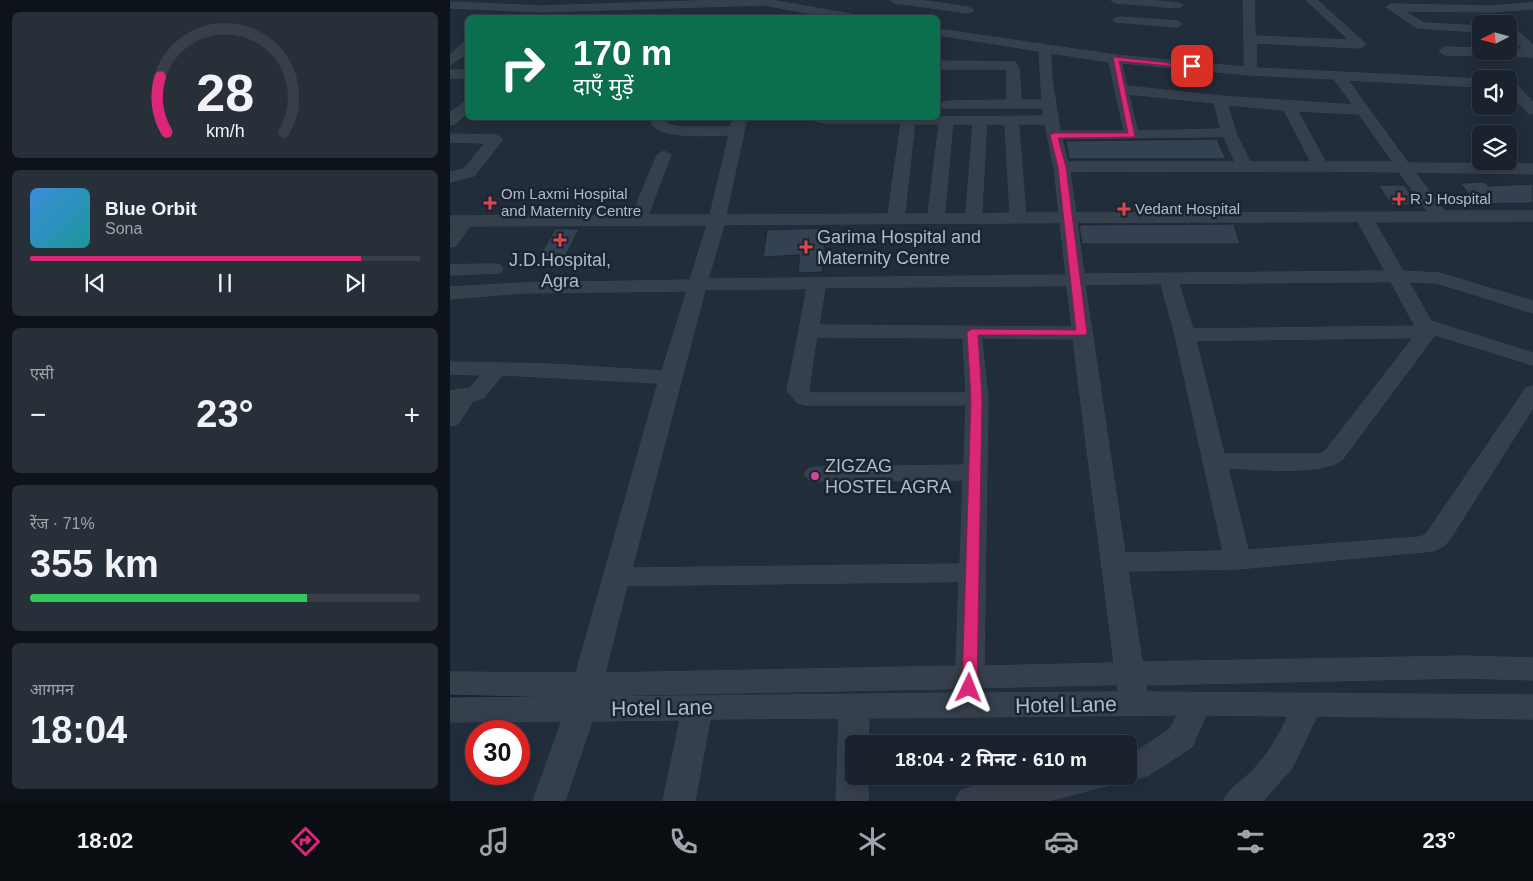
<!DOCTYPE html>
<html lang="hi">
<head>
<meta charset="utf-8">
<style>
  body { margin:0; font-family:Helvetica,"Noto Sans Devanagari",sans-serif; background:#272f39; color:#f1f3f6; height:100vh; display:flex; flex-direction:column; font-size:19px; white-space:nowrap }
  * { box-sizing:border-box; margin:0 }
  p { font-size:16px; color:#9fa4aa }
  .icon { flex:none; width:28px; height:28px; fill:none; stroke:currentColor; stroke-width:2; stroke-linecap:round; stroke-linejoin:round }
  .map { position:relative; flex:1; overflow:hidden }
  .side { display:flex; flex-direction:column; gap:12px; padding:12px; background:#0e1319; width:450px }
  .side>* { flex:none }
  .banner { position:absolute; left:15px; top:15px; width:475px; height:105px; border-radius:8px; box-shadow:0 2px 12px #0003,0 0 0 1px #383f49; background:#0b6e4f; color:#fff; overflow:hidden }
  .needle { width:32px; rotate:264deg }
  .buttons { position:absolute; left:1022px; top:15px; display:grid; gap:10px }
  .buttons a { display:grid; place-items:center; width:45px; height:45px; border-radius:8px; background:#1a222d; box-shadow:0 2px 12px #0003,0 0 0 1px #383f49; font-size:25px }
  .speed { position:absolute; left:15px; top:720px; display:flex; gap:10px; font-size:25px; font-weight:700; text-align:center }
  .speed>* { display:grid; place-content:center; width:65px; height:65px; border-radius:50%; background:#1a222d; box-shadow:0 2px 12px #0003,0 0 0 1px #383f49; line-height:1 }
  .speed .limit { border:8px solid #d22; background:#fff; color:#111 }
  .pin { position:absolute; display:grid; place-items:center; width:42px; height:42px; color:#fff; margin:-21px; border-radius:10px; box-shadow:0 2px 8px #0006 }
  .me { position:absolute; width:55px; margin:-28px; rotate:2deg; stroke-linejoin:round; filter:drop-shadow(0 0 4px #0008) }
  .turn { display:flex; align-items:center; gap:18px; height:105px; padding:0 25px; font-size:22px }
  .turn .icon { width:65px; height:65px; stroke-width:2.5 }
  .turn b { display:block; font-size:35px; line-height:42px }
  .big { font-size:38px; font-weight:700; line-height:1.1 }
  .side .tile { flex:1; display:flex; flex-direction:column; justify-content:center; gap:8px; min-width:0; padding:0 18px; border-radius:8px; background:#272f39 }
  .side .dial { align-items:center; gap:0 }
  .dial svg { height:130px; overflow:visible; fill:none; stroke:#383f49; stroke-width:7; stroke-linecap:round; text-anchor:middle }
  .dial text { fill:#f1f3f6; stroke:none }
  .song { display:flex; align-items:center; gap:15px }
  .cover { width:60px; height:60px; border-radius:8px; background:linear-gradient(135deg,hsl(210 70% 55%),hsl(180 70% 35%)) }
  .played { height:5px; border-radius:2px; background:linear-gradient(90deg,#db2777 85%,#383f49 85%) }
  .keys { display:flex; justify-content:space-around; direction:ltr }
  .heat { display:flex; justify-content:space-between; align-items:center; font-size:28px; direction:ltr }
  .charge { height:8px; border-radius:4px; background:linear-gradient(90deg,#34c759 71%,#383f49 0) }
  .trip { position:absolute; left:395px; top:735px; width:292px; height:50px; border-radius:8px; background:#1a222d; box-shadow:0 2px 12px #0003,0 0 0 1px #383f49; font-weight:700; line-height:50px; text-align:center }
  .menu { display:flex; height:80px; justify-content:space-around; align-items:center; background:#0a0e12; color:#9fa4aa }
  .menu .icon { width:35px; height:35px }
  .menu .selected { color:#db2777 }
  .menu b { font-size:22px; color:#f1f3f6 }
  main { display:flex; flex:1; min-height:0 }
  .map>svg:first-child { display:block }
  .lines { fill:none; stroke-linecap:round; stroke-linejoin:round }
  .stream { stroke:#15243a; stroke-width:8 }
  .building { fill:#344152; stroke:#1d2633 }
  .minor-casing { stroke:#3f4855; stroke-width:1 }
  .minor { fill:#363f4c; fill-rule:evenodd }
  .route { fill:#db2777; stroke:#8e194d }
  .health-dot { fill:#e0444e; stroke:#1b2431; stroke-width:2 }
  .hotel-dot { fill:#d1479c; stroke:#1b2431; stroke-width:2 }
  .labels { text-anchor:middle; stroke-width:5; stroke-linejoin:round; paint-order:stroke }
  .far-poi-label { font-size:15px; fill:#b2bac8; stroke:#1b2431; text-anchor:start }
  .poi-label { font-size:18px; fill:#b2bac8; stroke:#1b2431; text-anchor:start }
  .near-street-label { font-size:21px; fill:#b2bac8; stroke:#1b2431 }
</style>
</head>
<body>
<main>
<section class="side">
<div class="tile dial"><svg viewBox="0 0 100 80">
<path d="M14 69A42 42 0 1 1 86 69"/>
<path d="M14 69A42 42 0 0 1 10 35" stroke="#db2777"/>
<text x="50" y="56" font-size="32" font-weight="700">28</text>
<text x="50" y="72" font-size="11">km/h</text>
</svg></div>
<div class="tile">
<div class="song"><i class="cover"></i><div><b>Blue Orbit</b><p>Sona</p></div></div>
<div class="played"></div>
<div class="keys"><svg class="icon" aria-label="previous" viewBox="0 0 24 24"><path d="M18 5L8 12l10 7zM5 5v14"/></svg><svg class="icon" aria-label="pause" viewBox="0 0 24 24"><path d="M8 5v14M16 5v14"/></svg><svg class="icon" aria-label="next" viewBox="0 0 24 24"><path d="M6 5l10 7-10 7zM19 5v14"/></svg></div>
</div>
<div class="tile"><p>एसी</p>
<div class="heat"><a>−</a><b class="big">23°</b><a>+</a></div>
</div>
<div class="tile"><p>रेंज · 71%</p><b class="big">355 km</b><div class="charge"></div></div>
<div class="tile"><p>आगमन</p><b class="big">18:04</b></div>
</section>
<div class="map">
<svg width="1083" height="801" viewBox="0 0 1083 801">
  <rect width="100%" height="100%" fill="#222d3c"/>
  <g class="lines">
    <path class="stream" d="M0,697H78"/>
  </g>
  <g class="building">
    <path d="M767,139L776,159H619L616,141Z"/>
    <path d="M1035,182L1038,186L1083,184V203L1027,204L1010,183Z"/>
    <path d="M928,185H954L968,205H942Z"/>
    <path d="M784,224L790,244H632L629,225Z"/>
    <path d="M376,228L372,272L348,273L350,255L313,257L317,230Z"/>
    <path d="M105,229H129L115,257H89Z"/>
  </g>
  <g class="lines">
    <defs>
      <g id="minor">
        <path d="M274,0H321L406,15L411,18H384L314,5L91,12L0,8V2L91,6Z"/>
        <path d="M440,0H469L518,7L524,10L518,13L445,3Z"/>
        <path d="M661,0C676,0 724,0 733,5L728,8L666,3Z"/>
        <path d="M794,0H804L805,36L899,40L856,0H867L916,44L910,48L806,43V68L1031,79V87L898,80L958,163L1083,164V174L965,172L994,211H1083V221L925,222L953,271L989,273L1083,301V313L987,283L959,282L981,321L1083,353V365L985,335L892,460C870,476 806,469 778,468L798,550L970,537L976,534L1076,388L1083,386V408L1000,539L994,546L983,551L788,569L678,571L692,662L1014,656L1083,658V680L1014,678L696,685L697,692L1083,695V719L867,716L842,768L813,801H773C780,787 793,781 803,770C818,754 829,736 838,716L756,715L742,747L699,775L679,782L667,776H679V756L720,729L727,715L419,718L418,744H404V776H418V801H386L389,718L260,719L245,801H213L230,720L142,721L115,801H83L112,721L0,722V698L120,697L0,694V672L126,673L208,383L52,375L34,398L23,401L8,424L0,426V391L20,388L31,375L0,374V362L100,364L212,371L237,291L72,293L0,299V287L72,283L240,280L257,225L20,226L6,246L0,247V230L3,226H0V216L182,215L207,155L214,151L221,155L198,215H260L279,135C260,135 214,140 202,124V118H216L218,124L230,127H281L283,118H297L276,215L438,214L451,123H376L365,121L363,118L594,116L593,108H493L491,105L493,102L498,101L557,100V69H488V61L565,62L569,68L571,100H592L589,51L488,35V29L665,55L794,67ZM601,53L659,62L674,131H610L602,79ZM672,63L800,75L884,79L903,105L770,96L677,86ZM679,94L764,103L771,129L688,131ZM778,105L834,110L861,162H800L786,133ZM848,111L909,114L943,162H876ZM465,124H489L478,214H455ZM503,124H523L516,214H495ZM537,124H555L560,213L532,214ZM569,124H595L604,167L609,213H576ZM774,137L785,162H618L612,139ZM871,171L949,172L978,212L626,213L620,172ZM908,222L935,271L634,274L627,223ZM610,223L616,275L258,279L274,225ZM941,282L965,326L743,329L729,284ZM711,284L725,335L773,551L675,553L635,285ZM617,286L622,327L369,325L375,288ZM357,289L337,391L348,403L355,405H516L514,465L366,467L358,469L354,474L358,479L366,481L513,480L510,564L182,568L255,290ZM367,337L513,338L516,393H361L359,390ZM532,338L623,339L664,663L534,666L538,399ZM963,338L876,450L870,454H774L746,341ZM509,582L506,666L155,673L177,586ZM667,685L668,692L531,693L533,688ZM505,689L507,693L149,697V696Z"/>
        <path d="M1083,3V9L1040,12L954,11L974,23L1031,26V32L967,28L936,7L941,4L1040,6Z"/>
        <path d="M669,17L727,21L733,24L727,27L665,22L663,20Z"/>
        <path d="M1059,25L1063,26L1083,45V57L995,55L989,51L995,47L1031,48V51L1073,49L1059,34Z"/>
        <path d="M14,43H18V53L0,65V55Z"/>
        <rect x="0" y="70" width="18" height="8"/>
        <path d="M1059,81L1064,82L1083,102V114L1078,113L1059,92Z"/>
        <path d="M18,100V112L5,124L0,125V113Z"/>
        <path d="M0,134L46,135L53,139L24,176L0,182V172L14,169L35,143L0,142Z"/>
        <path d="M44,264L50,265L53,269L50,273L0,275V265Z"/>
        <path d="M586,776H664L660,785L598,801H505L510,791L521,787Z"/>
      </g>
    </defs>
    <use href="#minor" class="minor-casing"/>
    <use href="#minor" class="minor"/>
  </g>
  <path class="route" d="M663,57L746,66L742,68L669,61L685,137L608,138L616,167L637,333L635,335H528L532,399L527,688L525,693L519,694L514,693L512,688L521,399L517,332L522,329L626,330L608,167L600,135L604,133H678Z"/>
  <g class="health-dot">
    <path d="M946.5 191.5h5v5h5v5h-5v5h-5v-5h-5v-5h5z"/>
    <path d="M37.5 195.5h5v5h5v5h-5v5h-5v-5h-5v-5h5z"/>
    <path d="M671.5 201.5h5v5h5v5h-5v5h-5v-5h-5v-5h5z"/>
    <path d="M107.5 232.5h5v5h5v5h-5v5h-5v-5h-5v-5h5z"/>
    <path d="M353.5 239.5h5v5h5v5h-5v5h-5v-5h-5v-5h5z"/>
  </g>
  <circle class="hotel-dot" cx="365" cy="476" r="5"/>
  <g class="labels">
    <g class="far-poi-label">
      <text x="51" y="199">Om Laxmi Hospital<tspan x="51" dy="17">and Maternity Centre</tspan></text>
      <text x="960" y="204">R J Hospital</text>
      <text x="685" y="214">Vedant Hospital</text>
    </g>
    <g class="poi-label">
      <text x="367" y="243">Garima Hospital and<tspan x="367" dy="21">Maternity Centre</tspan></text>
      <text x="110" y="266" text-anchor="middle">J.D.Hospital,<tspan x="110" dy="21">Agra</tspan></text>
      <text x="375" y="472">ZIGZAG<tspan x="375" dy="21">HOSTEL AGRA</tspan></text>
    </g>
    <g class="near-street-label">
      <text transform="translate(616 705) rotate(-1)" y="7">Hotel Lane</text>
      <text transform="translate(212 708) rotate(-1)" y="7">Hotel Lane</text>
    </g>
  </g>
</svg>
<div class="buttons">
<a><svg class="needle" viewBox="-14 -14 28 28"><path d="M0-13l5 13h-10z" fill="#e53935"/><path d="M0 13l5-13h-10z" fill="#9fa4aa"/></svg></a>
<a><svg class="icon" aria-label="sound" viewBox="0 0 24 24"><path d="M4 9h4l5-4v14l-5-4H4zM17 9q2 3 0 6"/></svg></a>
<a><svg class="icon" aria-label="layers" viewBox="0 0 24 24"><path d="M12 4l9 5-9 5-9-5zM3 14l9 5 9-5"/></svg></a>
</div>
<div class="speed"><div class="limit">30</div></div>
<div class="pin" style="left:742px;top:66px;background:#d93025"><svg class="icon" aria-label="arrive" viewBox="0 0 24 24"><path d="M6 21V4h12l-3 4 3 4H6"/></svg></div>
<svg class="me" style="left:519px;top:688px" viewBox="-20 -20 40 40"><path d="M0-17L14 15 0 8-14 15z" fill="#db2777" stroke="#fff" stroke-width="4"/></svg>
<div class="trip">18:04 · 2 मिनट · 610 m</div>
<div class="banner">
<div class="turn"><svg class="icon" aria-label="right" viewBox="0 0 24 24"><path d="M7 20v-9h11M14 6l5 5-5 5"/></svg><div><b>170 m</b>दाएँ मुड़ें</div></div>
</div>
</div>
</main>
<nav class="menu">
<b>18:02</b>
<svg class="icon selected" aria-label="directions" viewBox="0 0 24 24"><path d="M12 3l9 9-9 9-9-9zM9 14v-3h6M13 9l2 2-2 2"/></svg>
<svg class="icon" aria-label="music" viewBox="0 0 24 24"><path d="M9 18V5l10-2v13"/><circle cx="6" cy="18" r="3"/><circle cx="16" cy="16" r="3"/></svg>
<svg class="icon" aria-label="phone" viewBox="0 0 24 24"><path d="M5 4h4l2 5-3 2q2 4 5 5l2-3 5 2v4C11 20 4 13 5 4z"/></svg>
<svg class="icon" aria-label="climate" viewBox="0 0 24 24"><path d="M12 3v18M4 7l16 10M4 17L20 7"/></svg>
<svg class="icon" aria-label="car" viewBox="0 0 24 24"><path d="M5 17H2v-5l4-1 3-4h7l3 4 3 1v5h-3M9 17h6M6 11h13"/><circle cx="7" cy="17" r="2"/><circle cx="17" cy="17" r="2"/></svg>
<svg class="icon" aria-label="filters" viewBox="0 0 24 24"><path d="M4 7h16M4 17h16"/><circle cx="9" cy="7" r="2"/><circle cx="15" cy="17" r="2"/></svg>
<b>23°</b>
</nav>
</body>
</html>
